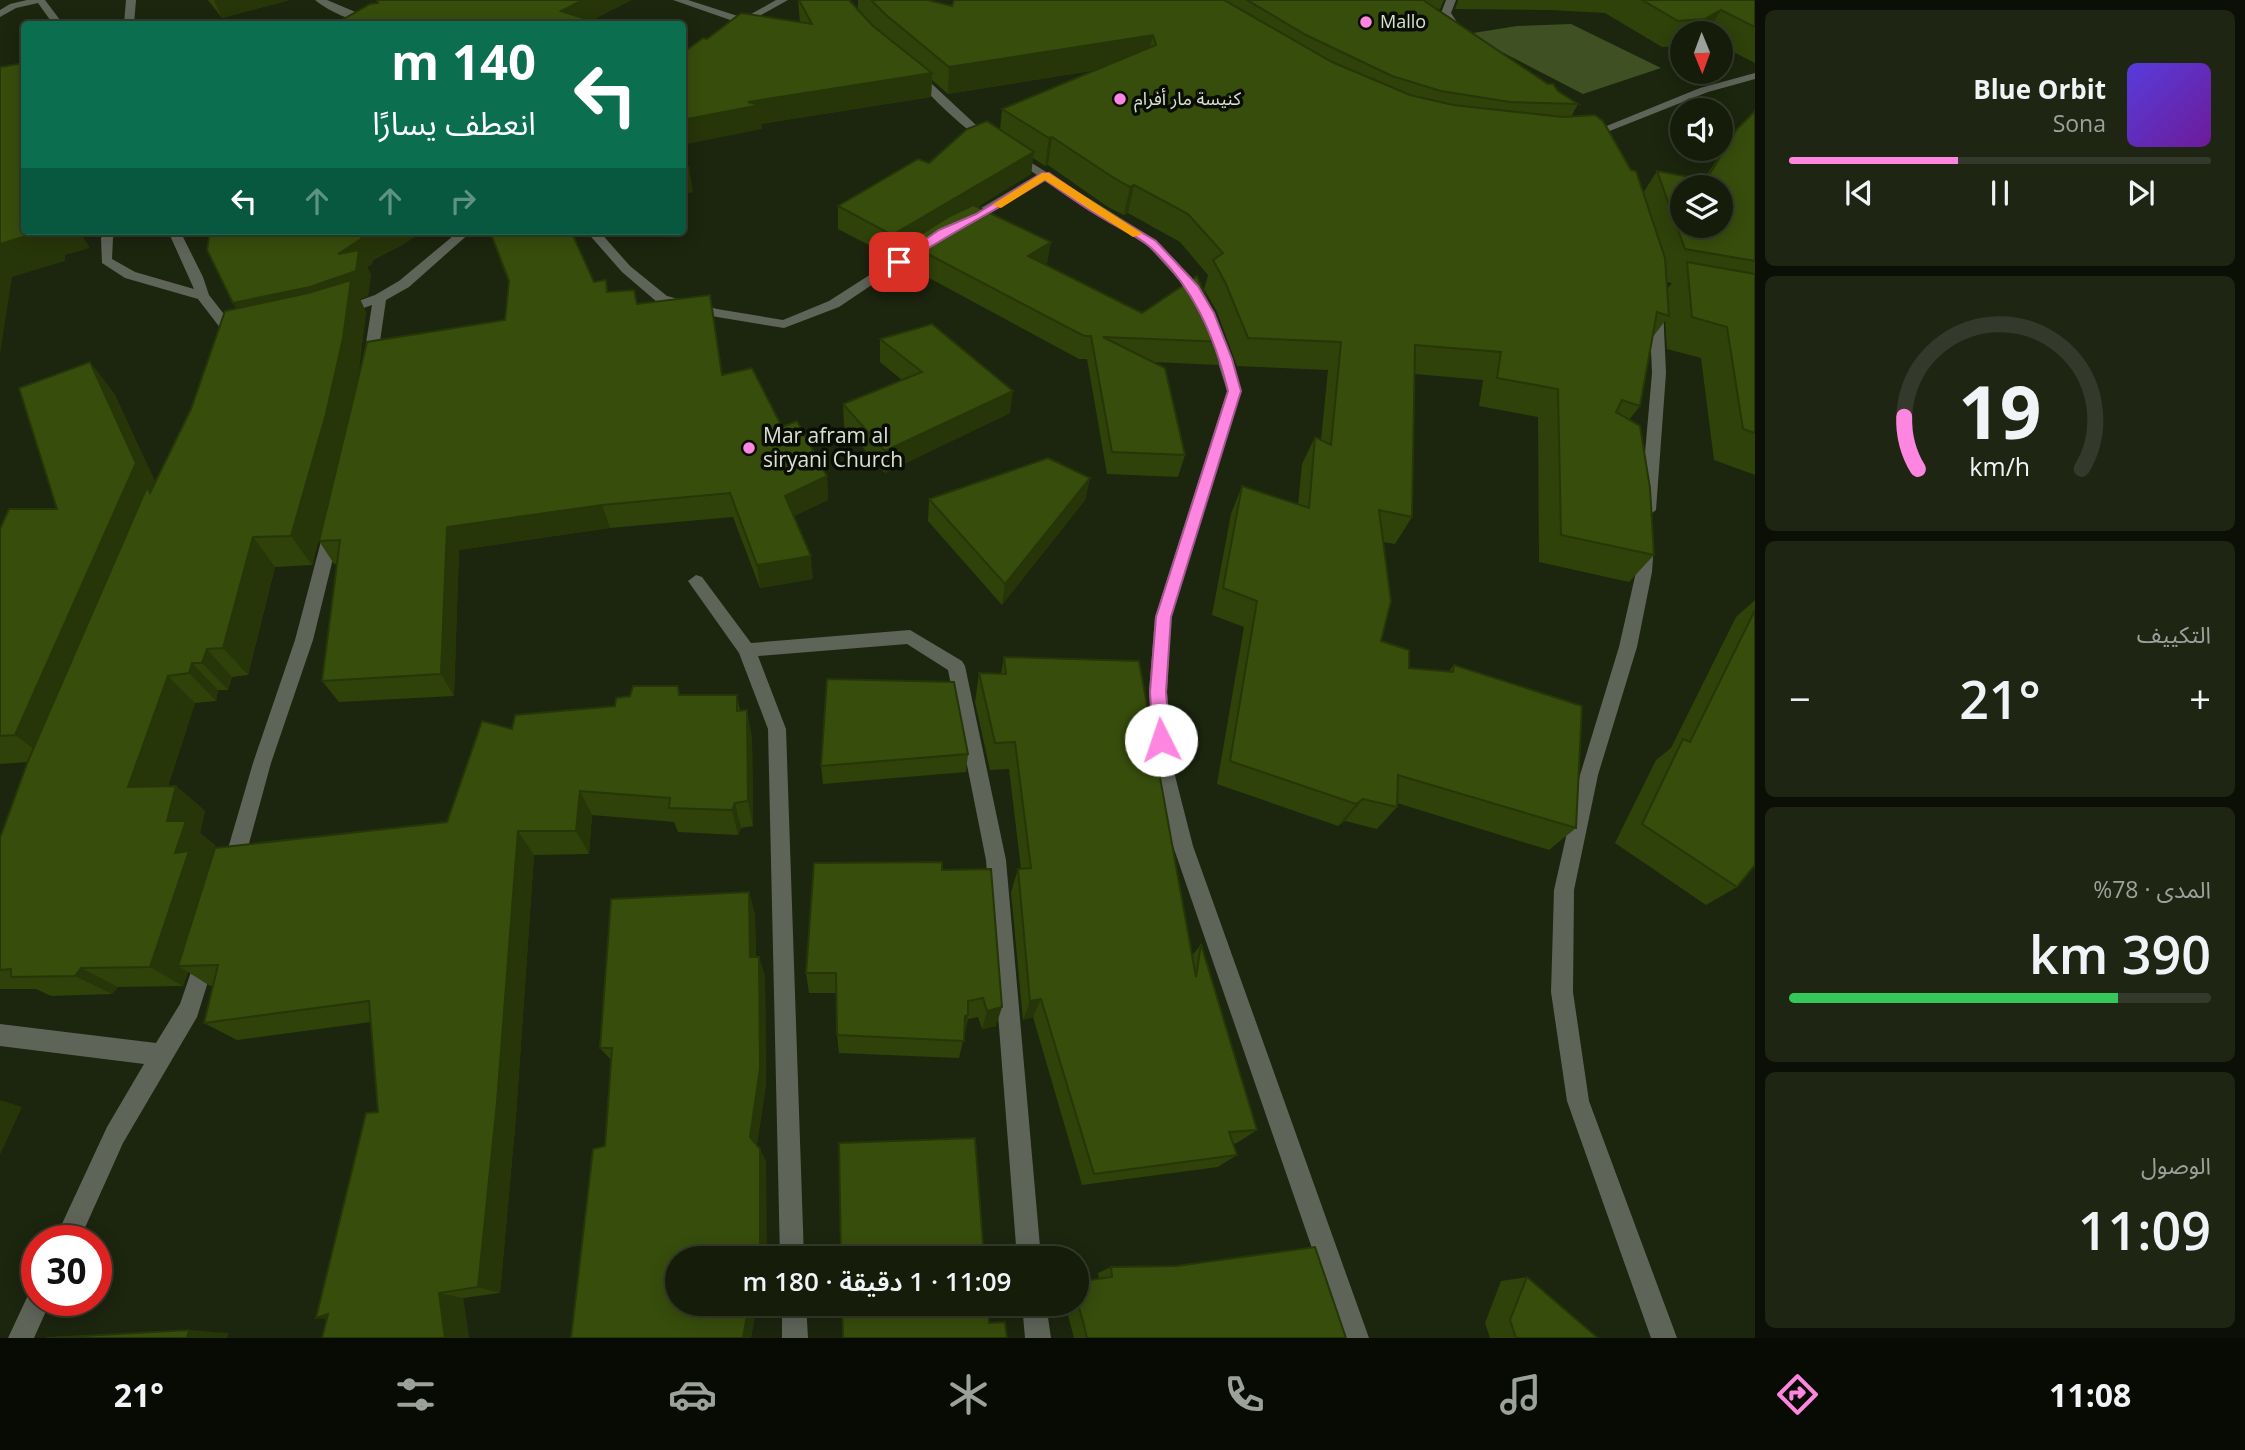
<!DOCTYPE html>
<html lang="ar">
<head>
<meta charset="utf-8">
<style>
  body { margin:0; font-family:"Open Sans","Noto Sans Arabic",sans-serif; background:#1e2513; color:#f1f3f6; direction:rtl; height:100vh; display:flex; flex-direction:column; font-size:26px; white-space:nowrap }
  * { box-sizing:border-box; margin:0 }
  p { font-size:23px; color:#9da19c }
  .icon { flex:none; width:38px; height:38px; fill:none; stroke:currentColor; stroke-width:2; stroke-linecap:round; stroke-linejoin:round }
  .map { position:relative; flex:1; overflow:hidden; direction:ltr }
  .drawer { display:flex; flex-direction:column; gap:10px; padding:10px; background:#0c0f06; width:490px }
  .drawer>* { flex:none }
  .banner { position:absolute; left:21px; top:21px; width:665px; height:214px; border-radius:7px; box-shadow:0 4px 18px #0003,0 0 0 2px #343a2b; direction:rtl; background:#0b6e4f; color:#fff; overflow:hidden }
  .needle { width:46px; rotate:179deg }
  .buttons { position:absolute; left:1670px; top:21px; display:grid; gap:14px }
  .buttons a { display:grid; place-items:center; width:63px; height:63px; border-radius:50%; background:#151c0a; box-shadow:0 4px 18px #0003,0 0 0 2px #343a2b; font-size:35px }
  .speed { position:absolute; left:21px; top:1225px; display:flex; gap:14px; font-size:35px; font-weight:700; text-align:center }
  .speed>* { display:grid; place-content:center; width:91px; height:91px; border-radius:50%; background:#151c0a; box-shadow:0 4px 18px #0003,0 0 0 2px #343a2b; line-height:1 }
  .speed .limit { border:10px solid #d22; background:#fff; color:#111 }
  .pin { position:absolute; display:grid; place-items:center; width:60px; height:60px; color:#fff; margin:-30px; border-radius:14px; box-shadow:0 4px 10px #0006 }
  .me { position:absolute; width:77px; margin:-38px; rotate:356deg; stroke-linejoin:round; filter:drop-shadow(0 0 5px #0008) }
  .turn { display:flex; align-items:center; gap:24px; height:147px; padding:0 35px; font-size:32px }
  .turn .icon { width:91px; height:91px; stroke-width:2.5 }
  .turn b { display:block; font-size:49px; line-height:60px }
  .lanes { display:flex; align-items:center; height:66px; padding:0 35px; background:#0003; justify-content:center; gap:35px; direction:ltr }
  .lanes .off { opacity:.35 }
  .big { font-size:52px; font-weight:600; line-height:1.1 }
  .drawer .card { flex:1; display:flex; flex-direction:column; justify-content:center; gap:10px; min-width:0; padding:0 24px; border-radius:10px; background:#1e2513 }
  .drawer .dial { align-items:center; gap:0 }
  .dial svg { height:182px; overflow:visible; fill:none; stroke:#343a2b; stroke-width:7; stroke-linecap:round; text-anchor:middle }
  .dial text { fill:#f1f3f6; stroke:none }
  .song { display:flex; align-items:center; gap:21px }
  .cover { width:84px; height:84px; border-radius:10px; background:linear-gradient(135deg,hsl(250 70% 55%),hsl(280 70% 35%)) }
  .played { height:7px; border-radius:4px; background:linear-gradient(90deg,#fe86e1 40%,#343a2b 40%) }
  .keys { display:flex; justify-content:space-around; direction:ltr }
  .heat { display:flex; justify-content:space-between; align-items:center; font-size:38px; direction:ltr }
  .charge { height:10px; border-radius:5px; background:linear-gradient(90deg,#34c759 78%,#343a2b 0) }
  .trip { position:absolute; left:665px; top:1246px; width:424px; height:70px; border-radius:35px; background:#151c0a; box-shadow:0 4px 18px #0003,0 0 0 2px #343a2b; font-weight:600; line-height:70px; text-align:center; direction:rtl }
  .menu { display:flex; height:112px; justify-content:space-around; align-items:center; background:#080b04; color:#9da19c }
  .menu .icon { width:49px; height:49px }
  .menu .selected { color:#fe86e1 }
  .menu b { font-size:32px; color:#f1f3f6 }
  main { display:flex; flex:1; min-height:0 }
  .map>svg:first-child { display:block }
  .green { fill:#3f5123 }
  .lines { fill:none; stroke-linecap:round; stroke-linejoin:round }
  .minor { fill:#5f6459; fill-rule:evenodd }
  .wall { fill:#2f420a; fill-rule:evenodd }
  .shaded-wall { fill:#263608 }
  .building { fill:#374d0c; stroke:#263608; stroke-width:2; fill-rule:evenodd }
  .route { fill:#fe86e1; stroke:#a55792; stroke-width:2 }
  .slow { fill:#f59e0b }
  .poi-dot { fill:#fe86e1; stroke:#090d04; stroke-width:2.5 }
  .labels { text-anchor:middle; stroke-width:7; stroke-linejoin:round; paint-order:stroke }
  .far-poi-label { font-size:18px; fill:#dae1d2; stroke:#090d04; text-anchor:start }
  .poi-label { font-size:21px; fill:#dae1d2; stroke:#090d04; text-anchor:start }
</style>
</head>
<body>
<main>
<section class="drawer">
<div class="card">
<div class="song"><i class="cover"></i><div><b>Blue Orbit</b><p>Sona</p></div></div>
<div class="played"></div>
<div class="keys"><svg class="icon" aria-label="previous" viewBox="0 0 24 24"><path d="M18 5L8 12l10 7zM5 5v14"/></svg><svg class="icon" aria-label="pause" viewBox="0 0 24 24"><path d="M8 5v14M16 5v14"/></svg><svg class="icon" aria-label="next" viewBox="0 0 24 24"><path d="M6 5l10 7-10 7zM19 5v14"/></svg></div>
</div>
<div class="card dial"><svg viewBox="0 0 100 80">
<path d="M14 69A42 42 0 1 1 86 69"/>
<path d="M14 69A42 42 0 0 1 8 46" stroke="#fe86e1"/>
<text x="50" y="56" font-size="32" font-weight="700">19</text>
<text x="50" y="72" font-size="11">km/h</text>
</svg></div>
<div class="card"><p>التكييف</p>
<div class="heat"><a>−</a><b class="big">21°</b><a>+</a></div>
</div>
<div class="card"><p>المدى · 78%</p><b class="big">390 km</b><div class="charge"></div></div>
<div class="card"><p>الوصول</p><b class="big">11:09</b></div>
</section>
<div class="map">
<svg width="1755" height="1338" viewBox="0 0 1755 1338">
  <rect width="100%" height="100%" fill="#1c250e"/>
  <path class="green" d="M1571,24L1661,68L1583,94L1467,34L1517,26Z"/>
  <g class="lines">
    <g class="minor">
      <path d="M27,0H45L63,24H53L38,3L16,8L0,17V10L10,4Z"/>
      <path d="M126,0H136L134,24H124Z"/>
      <path d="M315,0H327L384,24C362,26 332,14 315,0Z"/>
      <path d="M673,0H688L744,18L776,0H788L734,30L729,27L736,22Z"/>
      <path d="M1446,0H1456L1451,13L1464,33L1462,35H1456L1441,13Z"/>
      <path d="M910,71H918L976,125L994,138V142C975,144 926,90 910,75Z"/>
      <path d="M1755,73V79L1708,92L1592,138L1582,136L1700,88Z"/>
      <path d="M1014,152L1156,240L1199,285L1207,299L1205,302H1195L1188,290L1148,246L1045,181L972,224H964V218L1037,175L1010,157L1008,155Z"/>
      <path d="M105,231H117L113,238L112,259L135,272L194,289L168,231H180L203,277L209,295L241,336V342H231L198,299L125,278L102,263L101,238Z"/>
      <path d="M459,231H472L409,287L386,300L377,362L375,365H365L363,362L372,305L341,316L336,315V309L375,295L399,281Z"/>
      <path d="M586,231H599L630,266L667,296L717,309L783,320L829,301L921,242L925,241L931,245L839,307L784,328L717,317L657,302L622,272Z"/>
      <path d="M1656,303L1663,307L1666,373L1656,510L1648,516L1640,510L1652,373L1649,307Z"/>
      <path d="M1215,327L1222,331L1241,391L1171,617L1167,692L1172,764L1193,846L1369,1338H1343L1173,846L1154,764L1149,692L1155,617L1227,391L1208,331Z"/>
      <path d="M332,524L340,530L313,640L271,763L242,869L239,876L232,878L225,876L222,869L253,763L295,640L324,530Z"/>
      <path d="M1646,538L1654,544L1652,572L1637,647L1598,775L1574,890L1573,992L1589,1101L1677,1338H1651L1567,1101L1551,992L1554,890L1580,775L1619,647L1636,572L1638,544Z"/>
      <path d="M696,575L702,577L751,643L910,630L962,661L965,666L1006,860L1041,1258H1017L986,860L948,670L907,644L758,656L786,729L804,1258H780L768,729L739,653L688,581Z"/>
      <path d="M206,946L213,949L216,956L197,1017L123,1143L79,1241H54L107,1127L144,1064L0,1046V1024L156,1043L180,1004L199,949Z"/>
      <path d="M37,1288V1300H51L34,1338H8L30,1291Z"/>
      <path d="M782,1304H806L808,1338H782Z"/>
      <path d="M1022,1304H1046L1051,1338H1025Z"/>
    </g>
  </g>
  <g class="wall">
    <path d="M208,0H290L222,18Z"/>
    <path d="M798,0H849L858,10V0H928L952,6L954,0H1444L1440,9H1437L1578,104L1571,117L1643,193L1657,171L1704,179L1737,129L1755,111V475L1714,460L1701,358L1667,349L1665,321L1652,338L1640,406L1629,420L1654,555L1629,582L1539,562L1538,417L1479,406L1483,380L1415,374L1412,517L1395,544L1383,542L1381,641L1409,668L1449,671L1454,665L1576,828L1549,850L1397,803V807L1377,829L1345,821L1338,826L1217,784L1244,627L1212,615L1231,514L1242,486L1298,505L1302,464L1315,437L1321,440L1328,370L1237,366L1217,312L1204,289L1208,275L1180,242L1128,213L1124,215L1108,207L1048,165L1045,166L1033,158L1031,174L977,207L1051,242L1046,265L1142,313L1225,342L1218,365L1153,362L1185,455L1178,477L1107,474L1087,359H1079L907,266V248L892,257L838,229V206L1000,130L1002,109L1097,70L948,94L932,80L931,97L761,124L762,129L685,51L707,39L800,23ZM1667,282L1672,283L1667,289Z"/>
    <path d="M1458,0H1755V63L1720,45V33H1682V46L1662,47L1605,13L1549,10L1455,9L1458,1Z"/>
    <path d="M210,231H424L400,246L373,260L372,264L367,267L371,275L368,296L360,299L366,312L359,369L351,410L505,320L509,284L489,231L594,282L606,280L608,292L637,304L722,375L782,427L827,476L828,500L794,516L813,579L760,588L733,517L610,528L459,550L454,696L339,702L322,681L337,564H334L319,541L326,513L312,565L275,567L248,675L232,677L228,690H218L216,701L195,703L168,786H176L205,811L200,833L215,845L208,866L209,867L447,822L512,729L615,706L681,695H737L740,711L752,737L753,826L741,828L738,835L678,832L674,822L592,815L589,854L534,855L516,1116L500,1293L463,1298L469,1338H322L378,1112L371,1022L237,1040L204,1023L214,985L210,986L188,972L183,986L118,987L112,994L51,996L36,989H0V838L28,762L0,764V529L57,509L114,393L155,482L191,409L236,308L233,303Z"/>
    <path d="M880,339L1010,413L885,473L844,426L843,404L902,380L880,362Z"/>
    <path d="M1090,478L1085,500L1002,605L928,521L929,499Z"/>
    <path d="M1755,600V868L1754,867L1737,887L1706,905L1615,843L1656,760L1671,748L1736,617Z"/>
    <path d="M1004,657L1192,956L1201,944L1257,1130L1237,1143L1233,1144L1237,1155L1218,1167L1082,1185L1033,1017L1023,1020L1011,892L1018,869H1021L1009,769L990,770L975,702L979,673L1001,674Z"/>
    <path d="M968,754L966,772L823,784L821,766Z"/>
    <path d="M942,870L996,1026L982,1029L978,1017L968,1019L959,1058L839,1053L837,1035L836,993H809L806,973Z"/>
    <path d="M749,892L755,915L756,957H759L765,977L766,1084L757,1145L766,1161L677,1258L757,1304L751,1338H571L605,1146L611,1060L600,1048Z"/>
    <path d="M1111,1267L1346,1338H1074L1065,1304H1076V1282L1099,1279L1098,1273Z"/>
    <path d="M1527,1277L1598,1338H1490L1485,1323L1501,1281Z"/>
  </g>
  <g class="shaded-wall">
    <path d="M214,0H290L222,18Z"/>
    <path d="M583,0H632L585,24L561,11Z"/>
    <path d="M1721,10L1707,33H1697L1705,19Z"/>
    <path d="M1153,35L1147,62L948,94L949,67Z"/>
    <path d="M932,73L931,97L761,124L762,129L682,145V120L748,102Z"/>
    <path d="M1052,137L1048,165L1045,166L1049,138Z"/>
    <path d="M1034,152L1031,174L912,245L907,243V248L892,257V235Z"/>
    <path d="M689,168L693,192L682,195V170Z"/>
    <path d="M1134,185L1128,213L1124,215L1130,187Z"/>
    <path d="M43,231H79L90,248L65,255V261L12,277L0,354V244Z"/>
    <path d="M370,231H424L400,246L373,260L372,264L367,267L371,275L368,296L360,299L366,312L359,369L343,444L312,565L291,536L248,328L233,303L338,254L362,235Z"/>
    <path d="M1051,242L1047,264L1025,279L1028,256Z"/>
    <path d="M90,362L114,393L161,494L49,760L15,735Z"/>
    <path d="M1013,391L1010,413L885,473V451Z"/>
    <path d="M827,476L828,500L788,519L785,496Z"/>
    <path d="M1090,478L1085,500L1002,605L1005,584Z"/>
    <path d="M602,505L610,528L459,550L454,696L441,674L447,527Z"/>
    <path d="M253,537L275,567L248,675L223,648Z"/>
    <path d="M811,556L813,579L760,588L757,565Z"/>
    <path d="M207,649L232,677L228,690L202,663Z"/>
    <path d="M192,663L218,690L216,701L189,673Z"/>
    <path d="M168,676L195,703L159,812L128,787Z"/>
    <path d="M747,710L752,737L753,826L748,801Z"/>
    <path d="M176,786L205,811L200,833L215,845L208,866L219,874L178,966L188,972L183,986L150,967L175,853L167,821Z"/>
    <path d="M580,791L592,815L589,854L576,831Z"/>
    <path d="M1363,799L1345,821L1338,826L1356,804Z"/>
    <path d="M735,803L741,828L738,835L732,810Z"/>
    <path d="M518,831L534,855L516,1116L500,1293L478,1287Z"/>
    <path d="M749,892L755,915L756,977L750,957Z"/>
    <path d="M759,957L765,977L766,1084L756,1150L750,1137Z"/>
    <path d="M81,968L118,987L112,994L75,976Z"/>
    <path d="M1041,999L1033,1017L1023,1020L1030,1001Z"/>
    <path d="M1002,1007L996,1026L982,1029L987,1011Z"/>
    <path d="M968,1015L964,1033L965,1016Z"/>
    <path d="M0,1100L22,1107L0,1155Z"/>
    <path d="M760,1149L766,1161L767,1258H760Z"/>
    <path d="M439,1293L463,1298L469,1338H445Z"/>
    <path d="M749,1304H757L751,1338H743Z"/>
    <path d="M328,1314L347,1322L316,1318Z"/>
    <path d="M189,1330L229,1333L227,1338H187Z"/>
  </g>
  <g class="building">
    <path d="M377,0H583L561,11L602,24H335L370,4L378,3Z"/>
    <path d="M799,0H849L873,26L932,73L748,102L760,105L682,120V51H685L703,38L707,39L741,13L812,24Z"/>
    <path d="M871,0H928L952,6L954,0H1224L1332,62L1410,95L1453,105L1563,117L1595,115L1603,121L1631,170L1636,171L1665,258L1669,316L1657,312L1640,406L1622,400L1616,412L1640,426L1650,488L1654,555L1561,535L1558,389L1497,378L1501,352L1415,345L1412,517L1379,510L1391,601L1381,641L1409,650V668L1453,672L1454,665L1582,706L1576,828L1398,775L1397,807L1363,799L1356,804L1230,761L1257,601L1223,588L1242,486L1309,508L1315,437L1331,445L1341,342L1248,338L1226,284L1213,260L1223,253L1188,214L1134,185L1130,187L1114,178L1052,137L1049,138L1002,109L1156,45L1153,35L949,67L885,14Z"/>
    <path d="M1247,0H1423L1548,84H1553L1558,91L1578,104L1510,102L1441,91L1392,76L1306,35Z"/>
    <path d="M1642,0H1755V27L1721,10L1705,19L1678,21Z"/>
    <path d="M24,63V231H43L0,244V67Z"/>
    <path d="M1755,111V261L1685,249L1657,171L1706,180L1737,129ZM1682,187H1720V226H1682Z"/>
    <path d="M987,121L1034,152L892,235L838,206L918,159L929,163L967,129Z"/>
    <path d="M682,161L689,168L682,170Z"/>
    <path d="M973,205L1051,242L1028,256L1142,313L1197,276L1225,342L1103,337L1165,368L1185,455L1112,452L1091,336H1084L907,243L950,216Z"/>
    <path d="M210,231H370L362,235L361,239L338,254L359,250L356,271L310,287L233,303L207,250Z"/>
    <path d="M490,231H571L594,282L606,280L607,292L634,290L637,304L710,295L722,375L752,368L782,427L797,421L827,476L785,496L811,556L757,565L730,493L602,505L447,527L441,674L322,681L340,540L319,541L367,342L505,320L509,281Z"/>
    <path d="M1687,262L1755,274V433L1743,429L1727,327L1692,317Z"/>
    <path d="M351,280L343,338L326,414L291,536L253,537L223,648L207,649L202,663H192L189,673L168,676L128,787L176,786L167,821H186L175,853L189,851L150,967L81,968L75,976L11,977V969L0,970V838L28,761L147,487L150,493L191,409L225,311L308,293Z"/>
    <path d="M932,324L1013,391L885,451L843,404L922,372L880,339Z"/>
    <path d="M90,362L136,463L15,735L0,736V529L9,509H57L19,388Z"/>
    <path d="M1048,458L1090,478L1005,584L929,499Z"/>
    <path d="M1755,610V865L1737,887L1642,824L1683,739L1690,742Z"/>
    <path d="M1004,657L1139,661L1196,977L1201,944L1257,1130L1229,1132L1237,1155L1094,1174L1041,999L1030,1001L1018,869L1031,868L1015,742L995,743L979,673L1006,674Z"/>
    <path d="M827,679L954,682L968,754L821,766Z"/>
    <path d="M633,686H678L679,695H737V711L747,710L748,801L735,803L732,810L669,808L670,798L580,791L576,831H518L497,1102L478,1287L439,1293L445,1338H322L328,1314L316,1318L366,1113L378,1112L369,1001L204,1023L218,965L178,966L215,848L447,822L482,721L512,729L515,715L615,706L616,698L630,696Z"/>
    <path d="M942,862V870L991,869L1002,1007L987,1011L983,998L968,1001V1015L965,1016L964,1041L837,1035L836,973H806L814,863Z"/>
    <path d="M749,892L750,957H759L760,1068L750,1137L760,1149V1258H677V1304H749L743,1338H571L593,1149L605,1146L612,1048H600L611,899Z"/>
    <path d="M975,1138L984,1258H841L839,1143Z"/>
    <path d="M1315,1247L1346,1338H1087L1083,1321L1076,1298V1282L1112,1277L1111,1267L1176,1266Z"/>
    <path d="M1527,1277L1598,1338H1516L1510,1320Z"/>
    <path d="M842,1304H988L989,1323L1005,1322L1007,1338H843Z"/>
    <path d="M189,1330L187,1338H46Z"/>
  </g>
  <path class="route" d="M1042,173H1049L1097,206L1156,241L1198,286L1214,313L1232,359L1241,391L1171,617L1166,692L1170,740L1167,745L1161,747L1156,745L1153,740L1150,692L1156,617L1228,391C1214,335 1193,286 1150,247C1137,235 1118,228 1104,219C1083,207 1064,193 1045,180C998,209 949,234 903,264L893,262L939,230L976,214Z"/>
  <path class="slow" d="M1042,173H1049L1143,234L1133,237L1045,180L1001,208L992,205Z"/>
  <g class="poi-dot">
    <circle cx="1366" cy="22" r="7"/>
    <circle cx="1120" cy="99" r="7"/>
    <circle cx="749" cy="448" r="7"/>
  </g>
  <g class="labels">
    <g class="far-poi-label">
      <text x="1380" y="28">Mallo</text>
      <text x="1134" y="105">كنيسة مار أفرام</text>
    </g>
    <g class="poi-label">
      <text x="763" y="443">Mar afram al<tspan x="763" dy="24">siryani Church</tspan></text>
    </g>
  </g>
</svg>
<div class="buttons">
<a><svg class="needle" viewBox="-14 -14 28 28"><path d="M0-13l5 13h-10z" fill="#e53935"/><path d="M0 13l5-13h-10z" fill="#9da19c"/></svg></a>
<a><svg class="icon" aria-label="sound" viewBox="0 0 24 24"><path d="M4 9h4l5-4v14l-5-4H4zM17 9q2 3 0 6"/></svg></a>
<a><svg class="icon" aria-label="layers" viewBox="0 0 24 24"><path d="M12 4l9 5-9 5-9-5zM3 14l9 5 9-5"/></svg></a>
</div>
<div class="speed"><div class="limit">30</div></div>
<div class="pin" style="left:899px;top:262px;background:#d93025"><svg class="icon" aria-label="arrive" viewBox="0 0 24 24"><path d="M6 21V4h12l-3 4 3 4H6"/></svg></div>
<svg class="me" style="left:1161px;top:740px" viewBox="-20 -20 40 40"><circle r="19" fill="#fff"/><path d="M0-13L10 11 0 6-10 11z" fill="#fe86e1"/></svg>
<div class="trip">11:09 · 1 دقيقة · 180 m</div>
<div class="banner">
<div class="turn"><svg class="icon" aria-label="left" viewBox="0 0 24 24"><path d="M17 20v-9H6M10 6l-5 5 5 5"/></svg><div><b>140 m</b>انعطف يسارًا</div></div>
<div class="lanes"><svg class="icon" aria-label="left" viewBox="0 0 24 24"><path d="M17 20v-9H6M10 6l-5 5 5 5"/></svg><svg class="icon off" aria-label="ahead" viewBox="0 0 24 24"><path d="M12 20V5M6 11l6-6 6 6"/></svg><svg class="icon off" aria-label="ahead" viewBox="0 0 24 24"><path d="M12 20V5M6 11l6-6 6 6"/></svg><svg class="icon off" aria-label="right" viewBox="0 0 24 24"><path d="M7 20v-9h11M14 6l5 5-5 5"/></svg></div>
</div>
</div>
</main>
<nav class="menu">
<b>11:08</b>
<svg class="icon selected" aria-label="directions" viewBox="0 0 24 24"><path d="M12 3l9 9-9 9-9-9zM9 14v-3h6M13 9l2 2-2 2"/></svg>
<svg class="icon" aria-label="music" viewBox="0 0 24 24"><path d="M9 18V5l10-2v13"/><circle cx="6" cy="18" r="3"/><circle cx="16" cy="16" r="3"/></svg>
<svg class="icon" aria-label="phone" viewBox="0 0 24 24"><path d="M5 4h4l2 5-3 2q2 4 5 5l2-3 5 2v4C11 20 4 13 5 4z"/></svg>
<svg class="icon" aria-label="climate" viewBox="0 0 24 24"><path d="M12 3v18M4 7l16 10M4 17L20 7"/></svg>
<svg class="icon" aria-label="car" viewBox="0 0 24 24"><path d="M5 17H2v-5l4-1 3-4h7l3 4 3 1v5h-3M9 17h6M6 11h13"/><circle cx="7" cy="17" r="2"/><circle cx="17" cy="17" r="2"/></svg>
<svg class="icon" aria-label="filters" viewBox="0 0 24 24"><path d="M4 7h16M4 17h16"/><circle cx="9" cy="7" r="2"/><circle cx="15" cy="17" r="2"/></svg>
<b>21°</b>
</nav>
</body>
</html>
